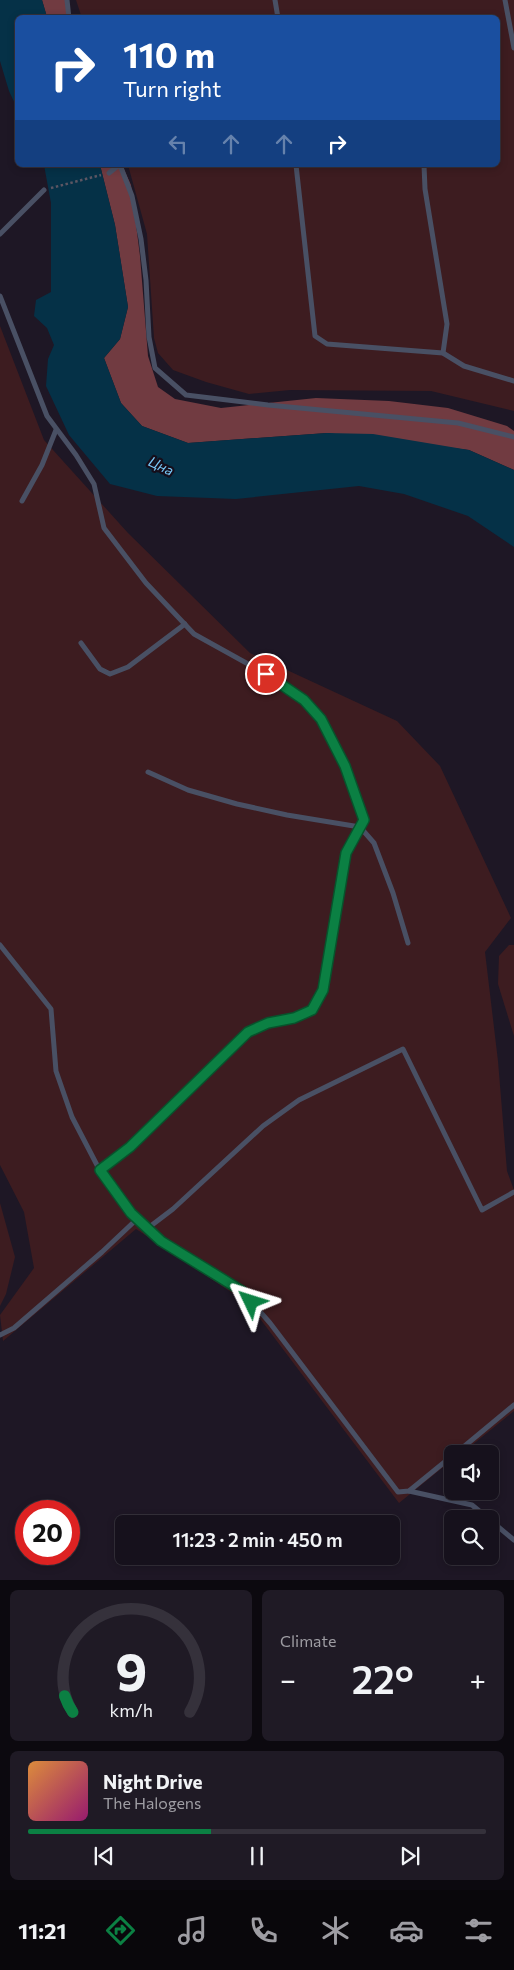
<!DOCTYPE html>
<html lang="en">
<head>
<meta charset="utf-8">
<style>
  body { margin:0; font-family:Commissioner,sans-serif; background:#1f1a25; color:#f1f3f6; height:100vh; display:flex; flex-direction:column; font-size:19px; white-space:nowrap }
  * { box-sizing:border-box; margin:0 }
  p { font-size:16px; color:#9e9da3 }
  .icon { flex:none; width:28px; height:28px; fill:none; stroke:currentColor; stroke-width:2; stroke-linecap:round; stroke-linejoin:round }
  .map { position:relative; height:1580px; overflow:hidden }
  .side { display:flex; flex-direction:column; gap:10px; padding:10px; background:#0c090f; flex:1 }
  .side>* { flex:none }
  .top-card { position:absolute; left:15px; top:15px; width:485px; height:152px; border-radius:8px; box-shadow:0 2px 8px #0003,0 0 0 1px #35313b; background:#1a4fa0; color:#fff; overflow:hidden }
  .fabs { position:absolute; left:444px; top:1445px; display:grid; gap:10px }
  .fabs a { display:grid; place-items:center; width:55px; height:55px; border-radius:8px; background:#16111c; box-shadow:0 2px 8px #0003,0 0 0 1px #35313b; font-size:25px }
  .speed { position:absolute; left:15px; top:1500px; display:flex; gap:10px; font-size:25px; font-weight:700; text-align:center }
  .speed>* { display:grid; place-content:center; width:65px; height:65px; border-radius:50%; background:#16111c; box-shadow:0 2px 8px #0003,0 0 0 1px #35313b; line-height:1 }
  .speed .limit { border:8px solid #d22; background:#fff; color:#111 }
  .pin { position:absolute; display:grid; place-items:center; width:42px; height:42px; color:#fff; margin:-21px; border:2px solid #fff; border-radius:50%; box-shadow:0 1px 5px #0007 }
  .me { position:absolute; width:55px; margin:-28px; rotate:311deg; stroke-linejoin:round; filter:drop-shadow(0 0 4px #0008) }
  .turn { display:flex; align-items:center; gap:18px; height:105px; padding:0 25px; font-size:22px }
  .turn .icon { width:65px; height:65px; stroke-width:2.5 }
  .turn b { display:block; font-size:35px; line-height:42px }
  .lanes { display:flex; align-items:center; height:48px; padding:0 25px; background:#0003; justify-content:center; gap:25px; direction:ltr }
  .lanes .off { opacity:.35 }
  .big { font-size:38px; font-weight:600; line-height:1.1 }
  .side .widget { flex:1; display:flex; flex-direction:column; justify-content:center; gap:8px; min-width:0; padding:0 18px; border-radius:8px; background:#1f1a25 }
  .side .dial { align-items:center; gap:0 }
  .dial svg { height:130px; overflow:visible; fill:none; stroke:#35313b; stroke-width:7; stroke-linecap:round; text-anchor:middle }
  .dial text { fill:#f1f3f6; stroke:none }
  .song { display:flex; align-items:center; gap:15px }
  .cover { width:60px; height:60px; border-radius:8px; background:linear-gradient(135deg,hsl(30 70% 55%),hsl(320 70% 35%)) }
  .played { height:5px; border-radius:2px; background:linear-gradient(90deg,#0b8043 40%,#35313b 40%) }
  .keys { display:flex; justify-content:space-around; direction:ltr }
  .heat { display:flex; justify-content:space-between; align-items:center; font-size:28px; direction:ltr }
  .side .tiles { flex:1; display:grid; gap:10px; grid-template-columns:1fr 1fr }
  .widget:last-child { grid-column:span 2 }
  .trip { position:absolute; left:115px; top:1515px; width:285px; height:50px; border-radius:8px; background:#16111c; box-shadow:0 2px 8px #0003,0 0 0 1px #35313b; font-weight:600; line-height:50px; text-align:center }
  .dock { display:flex; height:80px; justify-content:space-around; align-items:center; background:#09070b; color:#9e9da3 }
  .dock .icon { width:35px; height:35px }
  .dock .current { color:#0b8043 }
  .dock b { font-size:22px; color:#f1f3f6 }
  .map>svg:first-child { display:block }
  .green { fill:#3d1c20 }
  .forest { fill:#713b41 }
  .water { fill:#053147 }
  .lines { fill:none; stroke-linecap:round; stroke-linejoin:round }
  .path { stroke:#5c5663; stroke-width:2.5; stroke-dasharray:2.5 2.5; stroke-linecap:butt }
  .lane { stroke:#495064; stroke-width:5 }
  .route-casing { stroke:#07532c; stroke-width:12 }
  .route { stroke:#0b8043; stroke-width:9 }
  .labels { text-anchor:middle; stroke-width:4.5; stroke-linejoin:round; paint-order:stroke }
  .water-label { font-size:14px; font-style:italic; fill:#78c9f9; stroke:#150e1b }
</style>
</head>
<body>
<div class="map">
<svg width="514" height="1580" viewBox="0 0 514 1580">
  <rect width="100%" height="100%" fill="#1e1725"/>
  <g class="green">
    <path d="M76,0H514V411L431,391L290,390L249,394L206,382L173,370L158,353L154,338L147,234L128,165H498V18H82Z"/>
    <path d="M0,326L44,440L128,533L250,653L397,721L440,766L511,918L485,952L498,1061L507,1171L514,1190V1411L461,1454H452V1460L399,1503L249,1304L136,1229L3,1341L0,1315L34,1268L24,1212L0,1165Z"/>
    <path d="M509,945H514V1036L498,984L499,956Z"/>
    <path d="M0,1203L15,1257L6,1294L0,1306Z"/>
  </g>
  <g class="forest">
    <path d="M42,0H66L68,17H47Z"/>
    <path d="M100,165H122L131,185L140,256L148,356L158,387L175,399L221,408L316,398L389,401L448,408L507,426L514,431V470L469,450L327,433L188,443L142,426L121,403L104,358L120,339L128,307L115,225Z"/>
  </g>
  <g class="water">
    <path d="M0,0H42L47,17L18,18L17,108L9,91L0,61Z"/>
    <path d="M44,165H100L115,225L128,307L120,339L104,358L121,403L142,426L188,443L327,433L373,434L469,450L514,470V547L468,516L404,494L359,486L236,499L157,496L110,484L69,435L46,386L48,359L54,345L47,328L34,316L36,300L51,292V203Z"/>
  </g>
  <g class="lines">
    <path class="path" d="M51,188L101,175"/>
    <g class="lane">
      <path d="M67,0L69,18"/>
      <path d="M275,0L278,18"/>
      <path d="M505,0L514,48"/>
      <path d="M120,165L132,196L141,239L146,280L149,337L155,368L186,395L268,405L458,423L514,437"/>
      <path d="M296,165L315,336L327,344L443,353L464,366L514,381"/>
      <path d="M424,165L425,189L447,324L443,353"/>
      <path d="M109,173L119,165"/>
      <path d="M0,234L44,190"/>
      <path d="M0,296L47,416L76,455L94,484L104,528L146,583L194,634L266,674L304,700L321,719L345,766L364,820L346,853L323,990L312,1010L294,1018L268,1023L248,1032L130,1147L100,1170"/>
      <path d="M22,501L42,465L56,430"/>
      <path d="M81,643L100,669L110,674L128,667L185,624"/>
      <path d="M148,772L188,790L237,804L287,815L360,827L374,843L393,893L408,943"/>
      <path d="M0,945L51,1009L56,1071L72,1117L98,1167L131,1213L161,1241L242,1291L270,1323L398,1492L409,1491L452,1456"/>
      <path d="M148,1228L173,1209L263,1126L299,1100L403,1049L482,1210L514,1192"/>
      <path d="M0,1335L14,1328L102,1252L137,1219"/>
      <path d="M455,1454L514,1405"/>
      <path d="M409,1491L472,1505L489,1519"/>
      <path d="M490,1520L514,1540"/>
    </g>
  </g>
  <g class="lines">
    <defs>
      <path id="route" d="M251,1302L242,1291L161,1241L131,1213L100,1170L130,1147L248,1032L268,1023L294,1018L312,1010L323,990L346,853L364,820L345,766L321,719L304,700L266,674"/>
    </defs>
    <use href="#route" class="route-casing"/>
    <use href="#route" class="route"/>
  </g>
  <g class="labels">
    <g class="water-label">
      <text transform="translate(161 466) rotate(25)" y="5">Цна</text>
    </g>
  </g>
</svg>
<div class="fabs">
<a><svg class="icon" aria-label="sound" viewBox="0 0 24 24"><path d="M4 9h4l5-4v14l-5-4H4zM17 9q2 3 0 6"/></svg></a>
<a><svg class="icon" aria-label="search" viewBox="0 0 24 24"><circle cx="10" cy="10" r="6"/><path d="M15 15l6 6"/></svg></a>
</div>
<div class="speed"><div class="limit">20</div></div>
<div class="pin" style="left:266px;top:674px;background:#d93025"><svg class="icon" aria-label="arrive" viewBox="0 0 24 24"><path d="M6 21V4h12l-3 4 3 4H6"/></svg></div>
<svg class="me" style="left:251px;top:1302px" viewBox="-20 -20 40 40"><path d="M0-17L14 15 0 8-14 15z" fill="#0b8043" stroke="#fff" stroke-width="4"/></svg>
<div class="trip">11:23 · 2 min · 450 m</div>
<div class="top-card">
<div class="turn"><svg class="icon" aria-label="right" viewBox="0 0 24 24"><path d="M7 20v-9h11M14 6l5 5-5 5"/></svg><div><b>110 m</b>Turn right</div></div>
<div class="lanes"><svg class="icon off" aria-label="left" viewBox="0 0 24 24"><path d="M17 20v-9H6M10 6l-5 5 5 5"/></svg><svg class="icon off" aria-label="ahead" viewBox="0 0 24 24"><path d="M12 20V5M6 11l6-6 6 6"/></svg><svg class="icon off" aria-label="ahead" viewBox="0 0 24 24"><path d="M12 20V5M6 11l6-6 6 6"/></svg><svg class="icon" aria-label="right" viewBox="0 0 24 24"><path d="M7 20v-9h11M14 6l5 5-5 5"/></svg></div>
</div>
</div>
<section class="side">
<div class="tiles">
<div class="widget dial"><svg viewBox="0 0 100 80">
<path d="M14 69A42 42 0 1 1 86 69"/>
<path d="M14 69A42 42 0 0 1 9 59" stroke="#0b8043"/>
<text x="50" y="56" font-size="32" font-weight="700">9</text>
<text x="50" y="72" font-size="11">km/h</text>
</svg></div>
<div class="widget"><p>Climate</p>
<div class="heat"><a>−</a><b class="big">22°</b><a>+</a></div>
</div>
<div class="widget">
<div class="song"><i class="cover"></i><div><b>Night Drive</b><p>The Halogens</p></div></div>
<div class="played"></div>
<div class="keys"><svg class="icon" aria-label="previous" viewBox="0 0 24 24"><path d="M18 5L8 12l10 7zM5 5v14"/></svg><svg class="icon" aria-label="pause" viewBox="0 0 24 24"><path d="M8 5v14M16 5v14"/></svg><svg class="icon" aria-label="next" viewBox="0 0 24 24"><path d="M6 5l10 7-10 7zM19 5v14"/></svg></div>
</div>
</div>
</section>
<nav class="dock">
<b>11:21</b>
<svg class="icon current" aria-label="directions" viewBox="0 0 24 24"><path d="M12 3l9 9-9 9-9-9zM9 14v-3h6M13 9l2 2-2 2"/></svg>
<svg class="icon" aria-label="music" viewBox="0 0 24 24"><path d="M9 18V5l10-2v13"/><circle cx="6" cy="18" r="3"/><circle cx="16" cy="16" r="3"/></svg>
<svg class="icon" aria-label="phone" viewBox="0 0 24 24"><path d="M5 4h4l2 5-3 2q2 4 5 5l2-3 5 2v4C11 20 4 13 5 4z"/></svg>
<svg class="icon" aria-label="climate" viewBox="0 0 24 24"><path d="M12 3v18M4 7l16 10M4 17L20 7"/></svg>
<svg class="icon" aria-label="car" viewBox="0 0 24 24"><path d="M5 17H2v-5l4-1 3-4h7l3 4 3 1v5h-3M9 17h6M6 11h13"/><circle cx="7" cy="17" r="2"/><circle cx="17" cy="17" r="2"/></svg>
<svg class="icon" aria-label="filters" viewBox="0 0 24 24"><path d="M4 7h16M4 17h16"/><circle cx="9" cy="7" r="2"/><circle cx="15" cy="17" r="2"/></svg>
</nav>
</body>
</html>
